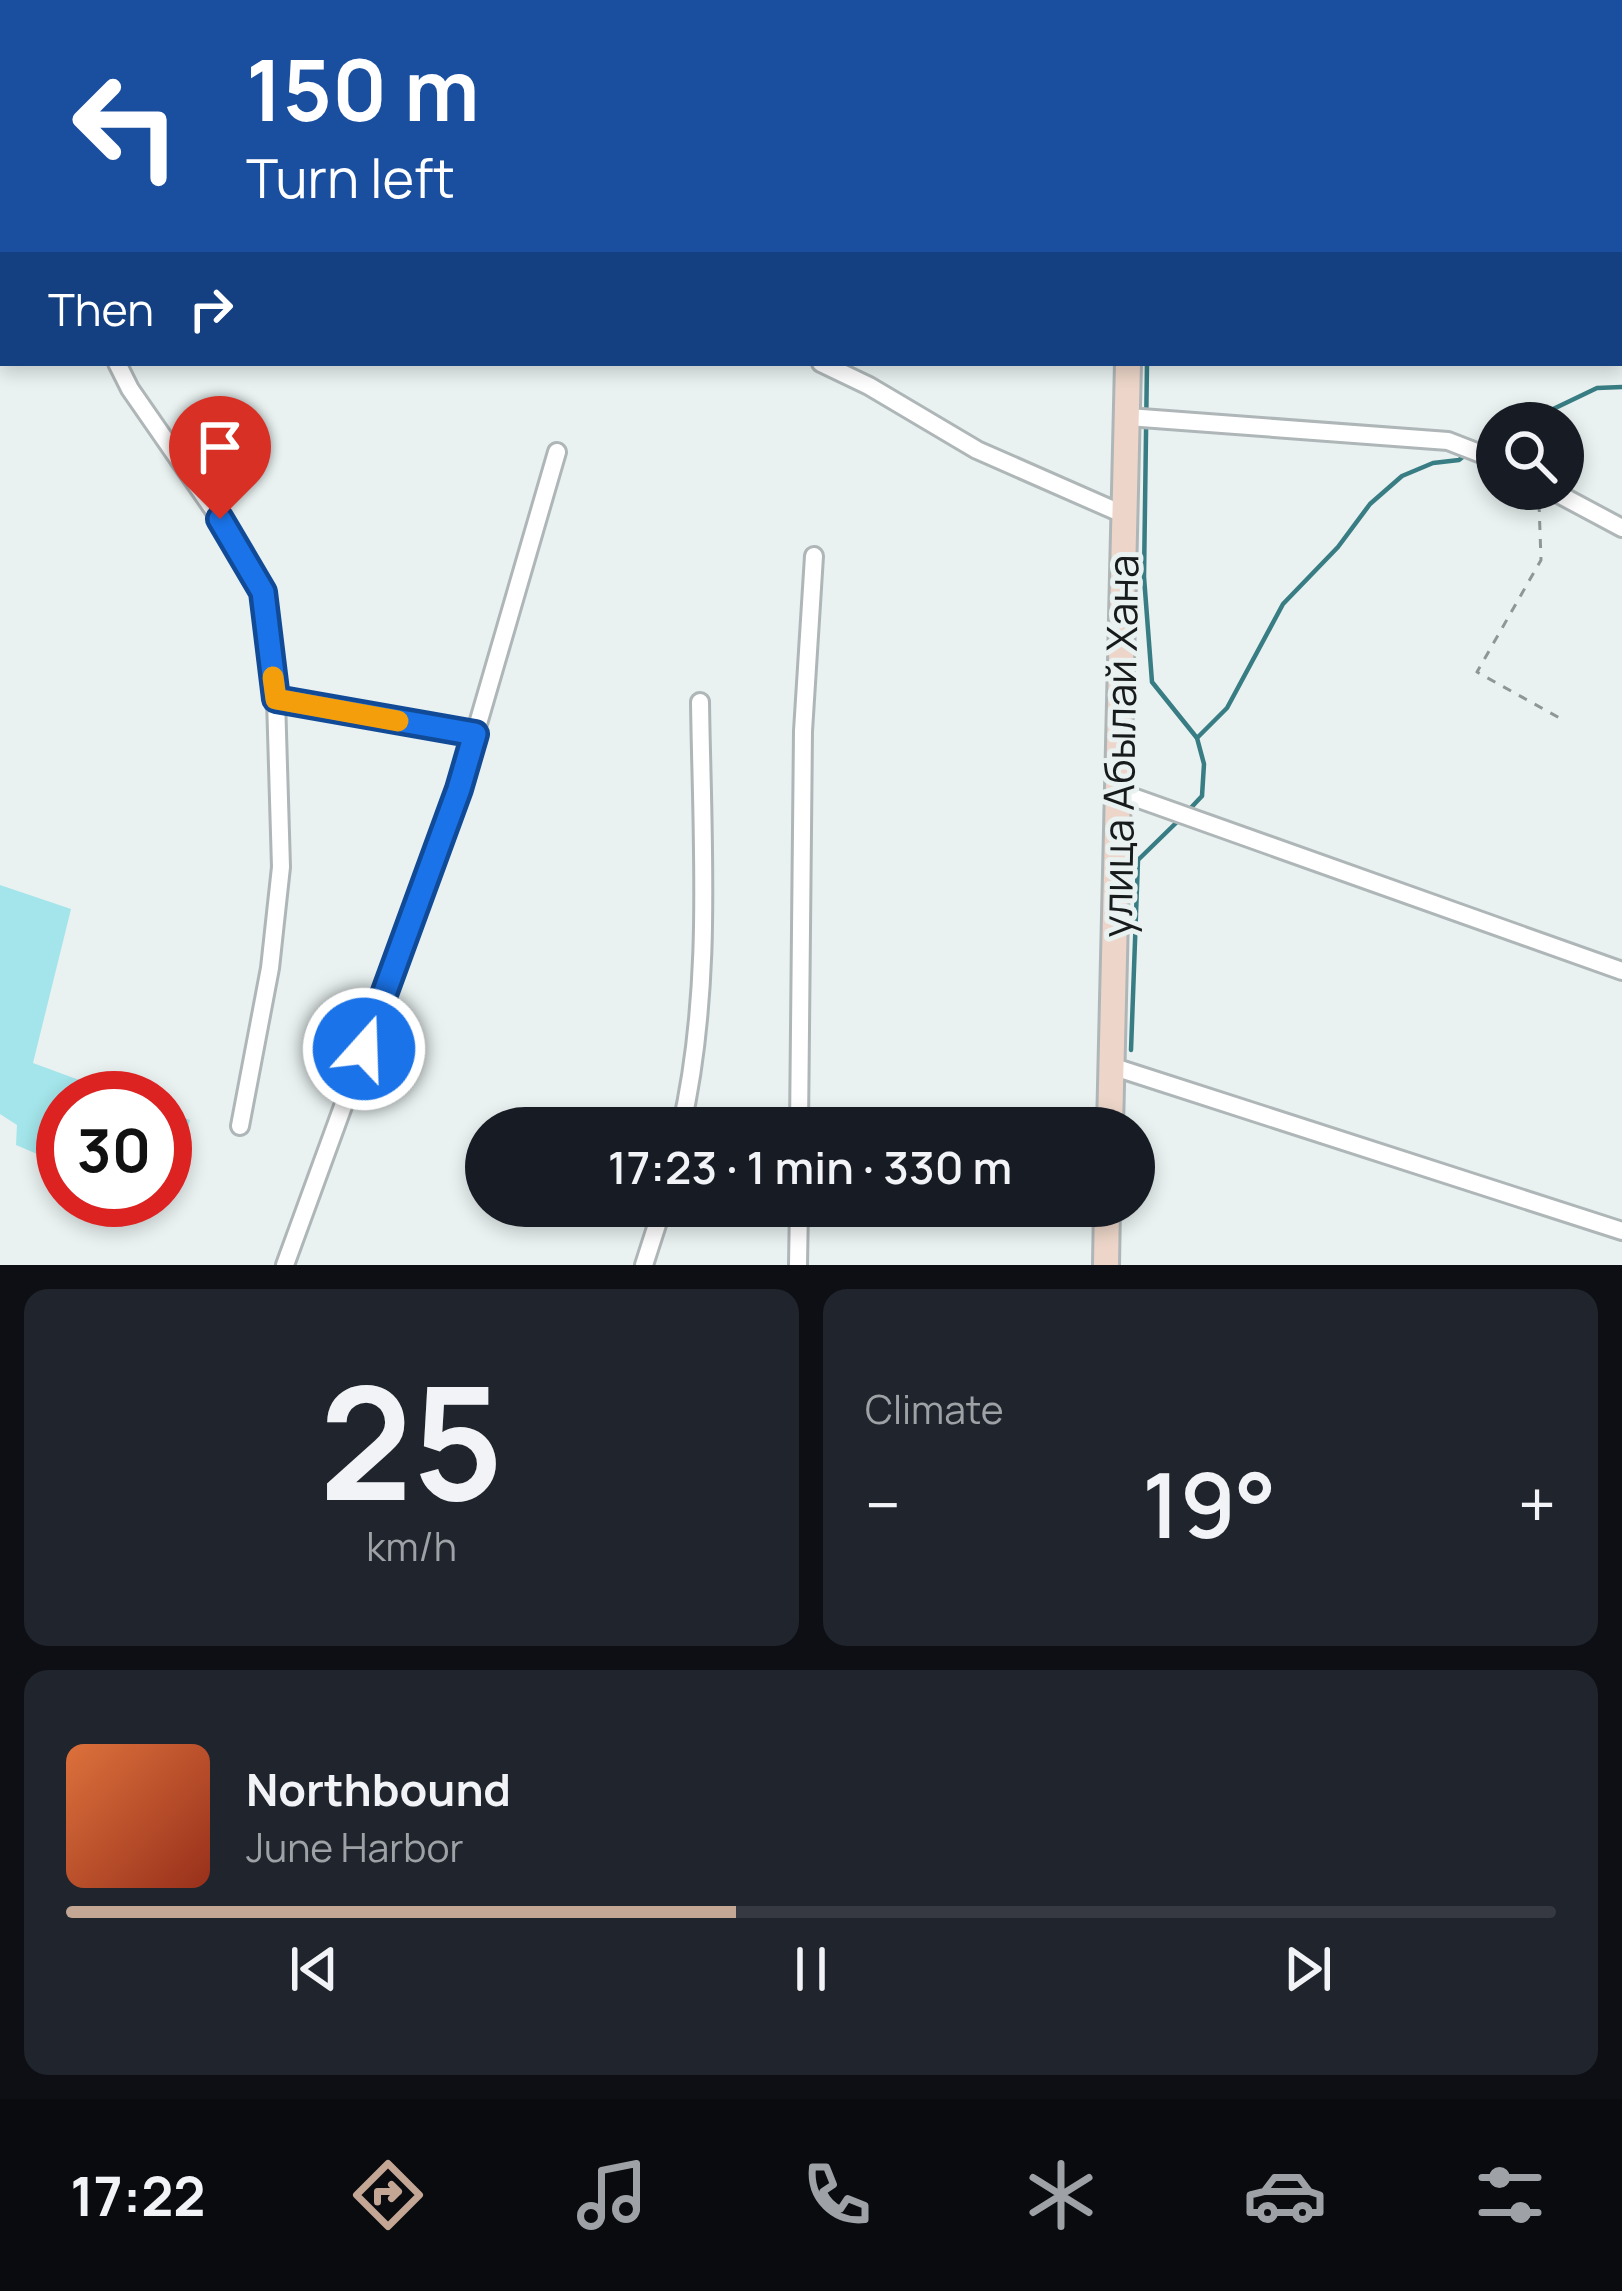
<!DOCTYPE html>
<html lang="en">
<head>
<meta charset="utf-8">
<style>
  body { margin:0; font-family:Manrope,sans-serif; background:#20242c; color:#f1f3f6; height:100vh; display:flex; flex-direction:column; font-size:45px; white-space:nowrap }
  * { box-sizing:border-box; margin:0 }
  p { font-size:39px; color:#9ea1a6 }
  .icon { flex:none; width:66px; height:66px; fill:none; stroke:currentColor; stroke-width:2; stroke-linecap:round; stroke-linejoin:round }
  .map { position:relative; height:1265px; overflow:hidden }
  .sheet { display:flex; flex-direction:column; gap:24px; padding:24px; background:#0d0f14; flex:1 }
  .sheet>* { flex:none }
  .guide { position:absolute; left:0px; top:0px; width:1623px; height:366px; box-shadow:0 6px 18px #0003; background:#1a4fa0; color:#fff; overflow:hidden }
  .tools { position:absolute; left:1476px; top:402px; display:grid; gap:24px }
  .tools a { display:grid; place-items:center; width:108px; height:108px; border-radius:50%; background:#171b24; box-shadow:0 6px 18px #0003; font-size:60px }
  .speed { position:absolute; left:36px; top:1071px; display:flex; gap:24px; font-size:60px; font-weight:700; text-align:center }
  .speed>* { display:grid; place-content:center; width:156px; height:156px; border-radius:50%; background:#171b24; box-shadow:0 6px 18px #0003; line-height:1 }
  .speed .limit { border:18px solid #d22; background:#fff; color:#111 }
  .pin { position:absolute; display:grid; place-items:center; width:102px; height:102px; color:#fff; margin:-123px -51px; border-radius:50% 50% 50% 0; rotate:-45deg; box-shadow:0 0 12px #0007 }
  .pin .icon { rotate:45deg }
  .me { position:absolute; width:132px; margin:-66px; rotate:20deg; stroke-linejoin:round; filter:drop-shadow(0 0 9px #0008) }
  .turn { display:flex; align-items:center; gap:42px; height:252px; padding:0 48px; font-size:54px }
  .turn .icon { width:156px; height:156px; stroke-width:2.5 }
  .turn b { display:block; font-size:84px; line-height:102px }
  .then { display:flex; align-items:center; height:114px; padding:0 48px; background:#0003; gap:24px; font-size:45px }
  .big { font-size:90px; font-weight:600; line-height:1.1 }
  .sheet .tile { flex:1; display:flex; flex-direction:column; justify-content:center; gap:18px; min-width:0; padding:0 42px; border-radius:24px; background:#20242c }
  .sheet .dial { align-items:center; gap:0 }
  .dial b { font-size:156px; line-height:1 }
  .song { display:flex; align-items:center; gap:36px }
  .cover { width:144px; height:144px; border-radius:18px; background:linear-gradient(135deg,hsl(20 70% 55%),hsl(10 70% 35%)) }
  .played { height:12px; border-radius:6px; background:linear-gradient(90deg,#c4a695 45%,#363941 45%) }
  .keys { display:flex; justify-content:space-around; direction:ltr }
  .heat { display:flex; justify-content:space-between; align-items:center; font-size:66px; direction:ltr }
  .sheet .tiles { flex:1; display:grid; gap:24px; grid-template-columns:1fr 1fr }
  .tile:last-child { grid-column:span 2 }
  .trip { position:absolute; left:465px; top:1107px; width:690px; height:120px; border-radius:60px; background:#171b24; box-shadow:0 6px 18px #0003; font-weight:600; line-height:120px; text-align:center }
  .tab-bar { display:flex; height:192px; justify-content:space-around; align-items:center; background:#090b0e; color:#9ea1a6 }
  .tab-bar .icon { width:84px; height:84px }
  .tab-bar .selected { color:#c4a695 }
  .tab-bar b { font-size:54px; color:#f1f3f6 }
  .map>svg:first-child { display:block }
  .green { fill:#a3e5ea }
  .lines { fill:none; stroke-linecap:round; stroke-linejoin:round }
  .stream { stroke:#387d83; stroke-width:4.5 }
  .minor-casing { stroke:#afb6b7; stroke-width:22 }
  .secondary-casing { stroke:#afb6b7; stroke-width:30 }
  .path { stroke:#909696; stroke-width:3; stroke-dasharray:9 9; stroke-linecap:butt }
  .minor { stroke:#fff; stroke-width:16 }
  .secondary { stroke:#edd6c9; stroke-width:24 }
  .route-casing { stroke:#114b97; stroke-width:30 }
  .route { stroke:#1a73e8; stroke-width:21 }
  .slow { stroke:#f59e0b; stroke-width:21 }
  .labels { text-anchor:middle; stroke-width:10; stroke-linejoin:round; paint-order:stroke }
  .street-label { font-size:42px; fill:#181b1b; stroke:#e9f1f1 }
</style>
</head>
<body>
<div class="map">
<svg width="1622" height="1265" viewBox="0 0 1622 1265">
  <rect width="100%" height="100%" fill="#e9f1f1"/>
  <g class="green">
    <path d="M0,885L71,909L33,1063L128,1098H63V1165L16,1145L17,1125L0,1114Z"/>
    <path d="M165,1111L190,1120L170,1194L165,1191Z"/>
  </g>
  <g class="lines">
    <g class="stream">
      <path d="M451,0L452,3"/>
      <path d="M217,3L221,0"/>
      <path d="M1152,3V0"/>
      <path d="M0,80L3,81"/>
      <path d="M1147,363L1144,577L1152,682L1197,738L1204,764L1202,796L1186,813"/>
      <path d="M1524,423L1597,388L1622,387"/>
      <path d="M1478,446L1497,433"/>
      <path d="M1197,738L1227,708L1283,604L1338,547L1370,504L1402,476L1433,463L1459,460L1469,452"/>
      <path d="M1131,1050L1138,860L1178,821"/>
    </g>
    <defs>
      <g id="minor">
        <path d="M70,0L95,3"/>
        <path d="M743,0L747,3"/>
        <path d="M1594,0L1608,3"/>
        <path d="M1620,6H1622"/>
        <path d="M1620,271H1622"/>
        <path d="M117,363L130,389L243,552L263,593L276,699L281,867L270,968L240,1126"/>
        <path d="M821,363L869,386L977,450L1125,515"/>
        <path d="M1128,417L1448,441L1497,460"/>
        <path d="M1549,489L1622,528"/>
        <path d="M276,699L475,734"/>
        <path d="M1119,792L1622,971"/>
        <path d="M1111,1066L1622,1231"/>
        <path d="M681,1128C713,989 702,843 700,702"/>
        <path d="M799,1128L803,731L814,556"/>
        <path d="M285,1265L459,789L557,452"/>
        <path d="M644,1265L663,1206"/>
        <path d="M798,1265L799,1206"/>
      </g>
      <g id="secondary">
        <path d="M1132,3V0"/>
        <path d="M1110,1128L1128,363"/>
        <path d="M1106,1265L1107,1206"/>
      </g>
    </defs>
    <use href="#minor" class="minor-casing"/>
    <use href="#secondary" class="secondary-casing"/>
    <path class="path" d="M1539,503L1541,560L1477,672L1565,721"/>
    <use href="#minor" class="minor"/>
    <use href="#secondary" class="secondary"/>
  </g>
  <g class="lines">
    <defs>
      <path id="route" d="M220,519L263,592L276,699L475,734L459,789L364,1049"/>
    </defs>
    <use href="#route" class="route-casing"/>
    <use href="#route" class="route"/>
    <path class="slow" d="M273,677L276,699L398,721"/>
  </g>
  <g class="labels">
    <g class="street-label">
      <text transform="translate(1120 746) rotate(-89)" y="15">улица Абылай Хана</text>
    </g>
  </g>
</svg>
<div class="tools">
<a><svg class="icon" aria-label="search" viewBox="0 0 24 24"><circle cx="10" cy="10" r="6"/><path d="M15 15l6 6"/></svg></a>
</div>
<div class="speed"><div class="limit">30</div></div>
<div class="pin" style="left:220px;top:519px;background:#d93025"><svg class="icon" aria-label="arrive" viewBox="0 0 24 24"><path d="M6 21V4h12l-3 4 3 4H6"/></svg></div>
<svg class="me" style="left:364px;top:1049px" viewBox="-20 -20 40 40"><circle r="17" fill="#1a73e8" stroke="#fff" stroke-width="3"/><path d="M0-11L8 9 0 5-8 9z" fill="#fff"/></svg>
<div class="trip">17:23 · 1 min · 330 m</div>
<div class="guide">
<div class="turn"><svg class="icon" aria-label="left" viewBox="0 0 24 24"><path d="M17 20v-9H6M10 6l-5 5 5 5"/></svg><div><b>150 m</b>Turn left</div></div>
<div class="then">Then<svg class="icon" aria-label="right" viewBox="0 0 24 24"><path d="M7 20v-9h11M14 6l5 5-5 5"/></svg></div>
</div>
</div>
<section class="sheet">
<div class="tiles">
<div class="tile dial"><b>25</b><p>km/h</p></div>
<div class="tile"><p>Climate</p>
<div class="heat"><a>−</a><b class="big">19°</b><a>+</a></div>
</div>
<div class="tile">
<div class="song"><i class="cover"></i><div><b>Northbound</b><p>June Harbor</p></div></div>
<div class="played"></div>
<div class="keys"><svg class="icon" aria-label="previous" viewBox="0 0 24 24"><path d="M18 5L8 12l10 7zM5 5v14"/></svg><svg class="icon" aria-label="pause" viewBox="0 0 24 24"><path d="M8 5v14M16 5v14"/></svg><svg class="icon" aria-label="next" viewBox="0 0 24 24"><path d="M6 5l10 7-10 7zM19 5v14"/></svg></div>
</div>
</div>
</section>
<nav class="tab-bar">
<b>17:22</b>
<svg class="icon selected" aria-label="directions" viewBox="0 0 24 24"><path d="M12 3l9 9-9 9-9-9zM9 14v-3h6M13 9l2 2-2 2"/></svg>
<svg class="icon" aria-label="music" viewBox="0 0 24 24"><path d="M9 18V5l10-2v13"/><circle cx="6" cy="18" r="3"/><circle cx="16" cy="16" r="3"/></svg>
<svg class="icon" aria-label="phone" viewBox="0 0 24 24"><path d="M5 4h4l2 5-3 2q2 4 5 5l2-3 5 2v4C11 20 4 13 5 4z"/></svg>
<svg class="icon" aria-label="climate" viewBox="0 0 24 24"><path d="M12 3v18M4 7l16 10M4 17L20 7"/></svg>
<svg class="icon" aria-label="car" viewBox="0 0 24 24"><path d="M5 17H2v-5l4-1 3-4h7l3 4 3 1v5h-3M9 17h6M6 11h13"/><circle cx="7" cy="17" r="2"/><circle cx="17" cy="17" r="2"/></svg>
<svg class="icon" aria-label="filters" viewBox="0 0 24 24"><path d="M4 7h16M4 17h16"/><circle cx="9" cy="7" r="2"/><circle cx="15" cy="17" r="2"/></svg>
</nav>
</body>
</html>
